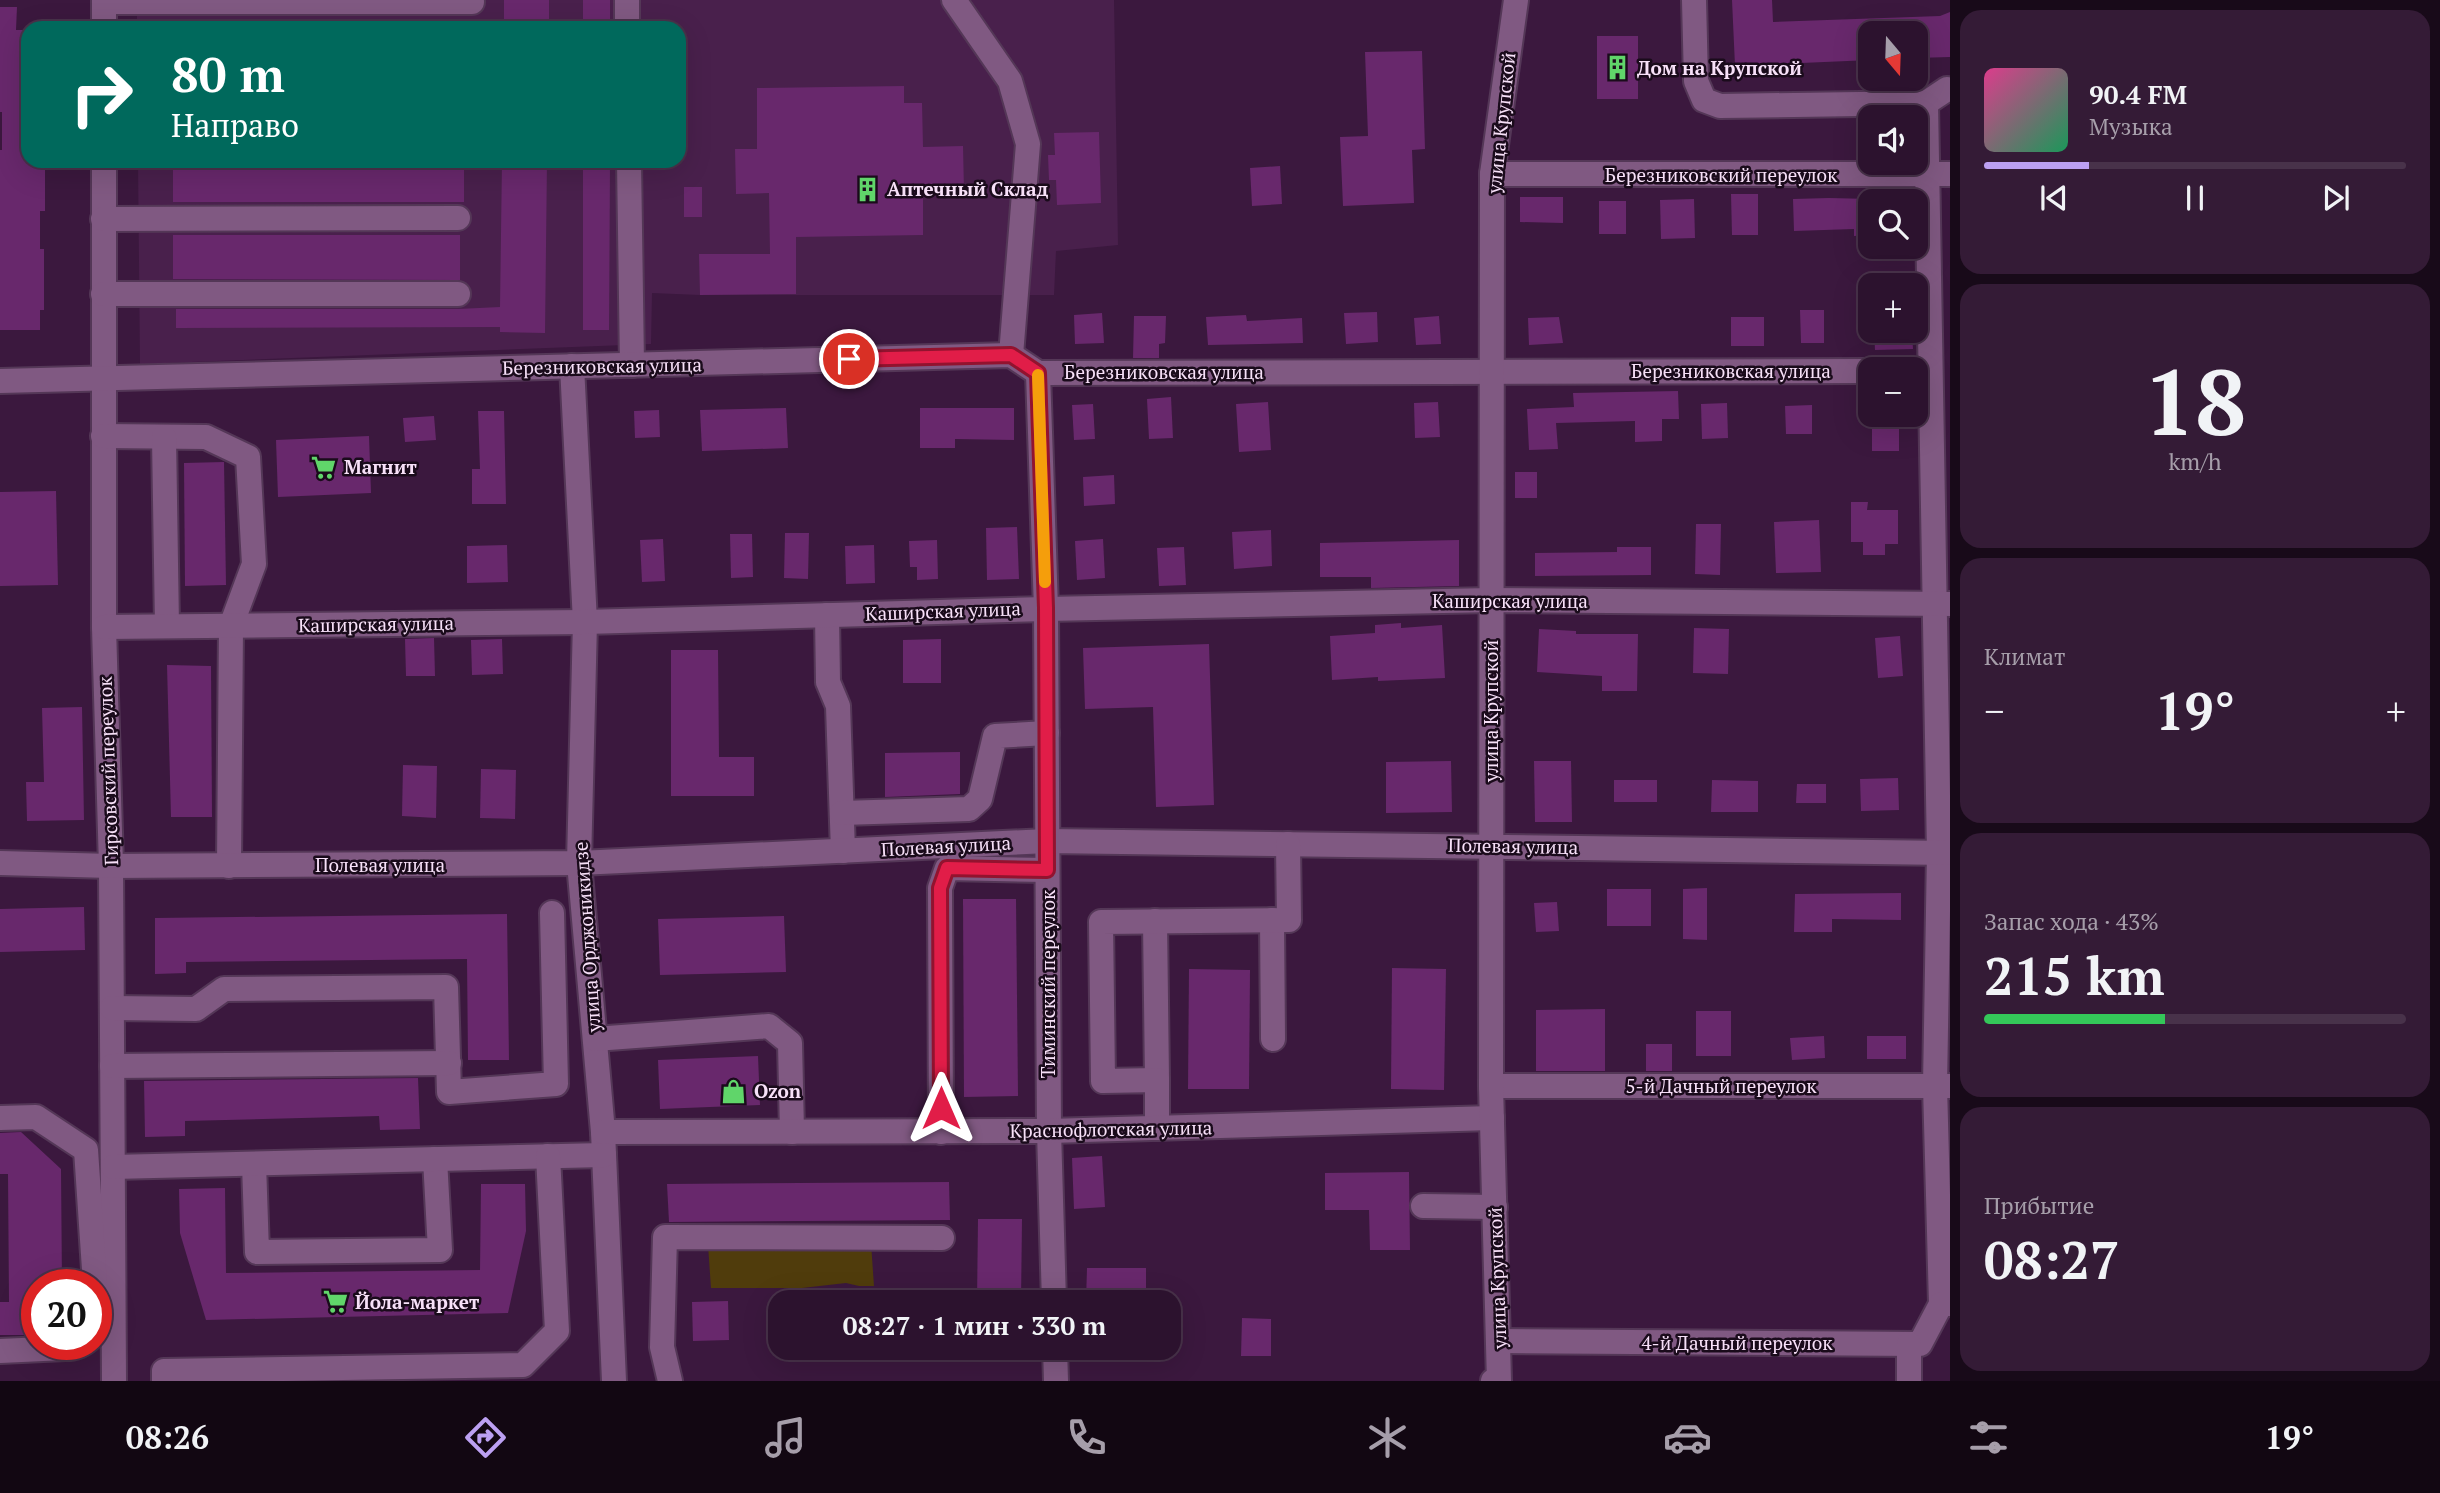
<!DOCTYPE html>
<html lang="ru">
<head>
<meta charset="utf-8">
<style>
  body { margin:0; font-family:"PT Serif",serif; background:#341b36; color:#f1f3f6; height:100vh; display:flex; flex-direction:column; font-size:26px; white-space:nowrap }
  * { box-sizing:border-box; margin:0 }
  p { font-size:23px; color:#a69eaa }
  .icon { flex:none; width:38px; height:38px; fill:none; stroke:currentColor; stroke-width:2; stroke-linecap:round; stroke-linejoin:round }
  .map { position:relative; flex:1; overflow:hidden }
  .details { display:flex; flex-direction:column; gap:10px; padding:10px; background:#180a19; width:490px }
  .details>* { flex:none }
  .guide { position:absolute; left:21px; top:21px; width:665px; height:147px; border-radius:21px; box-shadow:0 7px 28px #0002,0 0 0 2px #48324a; background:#00695c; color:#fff; overflow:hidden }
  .needle { width:46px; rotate:161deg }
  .buttons { position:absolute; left:1858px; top:21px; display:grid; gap:14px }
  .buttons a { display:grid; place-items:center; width:70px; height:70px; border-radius:14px; background:#2c122e; box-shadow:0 7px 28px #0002,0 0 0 2px #48324a; font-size:35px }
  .speed { position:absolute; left:21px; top:1269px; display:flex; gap:14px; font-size:35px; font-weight:700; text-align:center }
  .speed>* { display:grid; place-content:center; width:91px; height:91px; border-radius:50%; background:#2c122e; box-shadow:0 7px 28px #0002,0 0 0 2px #48324a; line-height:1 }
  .speed .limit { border:10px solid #d22; background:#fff; color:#111 }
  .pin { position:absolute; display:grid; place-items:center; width:60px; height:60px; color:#fff; margin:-30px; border:4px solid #fff; border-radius:50%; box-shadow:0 2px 7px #0007 }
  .me { position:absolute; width:77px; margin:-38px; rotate:0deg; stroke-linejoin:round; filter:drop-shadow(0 0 5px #0008) }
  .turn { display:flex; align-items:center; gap:24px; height:147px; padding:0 35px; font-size:32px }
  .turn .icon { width:91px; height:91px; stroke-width:2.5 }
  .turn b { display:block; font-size:49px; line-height:60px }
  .big { font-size:52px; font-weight:700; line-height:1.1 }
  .details .widget { flex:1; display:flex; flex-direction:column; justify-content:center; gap:10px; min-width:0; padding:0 24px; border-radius:21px; background:#341b36 }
  .details .dial { align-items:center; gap:0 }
  .dial b { font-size:91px; line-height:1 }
  .song { display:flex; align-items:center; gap:21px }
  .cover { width:84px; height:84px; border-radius:10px; background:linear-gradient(135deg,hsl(330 70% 55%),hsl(150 70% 35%)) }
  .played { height:7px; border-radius:4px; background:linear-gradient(90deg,#bca0f2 25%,#48324a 25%) }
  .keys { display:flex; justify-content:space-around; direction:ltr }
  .heat { display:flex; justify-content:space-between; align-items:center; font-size:38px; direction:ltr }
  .charge { height:10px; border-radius:5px; background:linear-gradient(90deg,#34c759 43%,#48324a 0) }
  .trip { position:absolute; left:768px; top:1290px; width:413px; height:70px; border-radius:21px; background:#2c122e; box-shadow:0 7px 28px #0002,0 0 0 2px #48324a; font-weight:700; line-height:70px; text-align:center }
  .tab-bar { display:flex; height:112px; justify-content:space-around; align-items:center; background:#120712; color:#a69eaa }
  .tab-bar .icon { width:49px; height:49px }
  .tab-bar .selected { color:#bca0f2 }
  .tab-bar b { font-size:32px; color:#f1f3f6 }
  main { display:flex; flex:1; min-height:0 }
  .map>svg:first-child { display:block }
  .built { fill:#49204c }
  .green { fill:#503c0c }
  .building { fill:#68286c }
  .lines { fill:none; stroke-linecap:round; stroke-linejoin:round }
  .minor-casing { stroke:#543757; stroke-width:28 }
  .minor { stroke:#805982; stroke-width:24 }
  .route-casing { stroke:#92132f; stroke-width:18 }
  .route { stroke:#e11d48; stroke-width:12 }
  .slow { stroke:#f59e0b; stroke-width:12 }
  .labels { text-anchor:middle; stroke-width:5; stroke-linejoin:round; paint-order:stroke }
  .poi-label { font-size:19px; font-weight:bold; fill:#f7e0f8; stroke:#1a0b1b; text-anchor:start }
  .street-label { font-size:19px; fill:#f7e0f8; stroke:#1a0b1b }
</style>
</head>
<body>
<main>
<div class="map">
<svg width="1950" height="1381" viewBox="0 0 1950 1381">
  <rect width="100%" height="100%" fill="#3b183e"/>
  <path class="built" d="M137,0H1114L1118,245L1056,251L1054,295H700L652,293L651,344L140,364L138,161H679V28H137Z"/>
  <path class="green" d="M871,1243L874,1286H859L846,1283L802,1288H711L708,1245Z"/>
  <g class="building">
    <rect x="504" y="0" width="45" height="28"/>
    <rect x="583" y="0" width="27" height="28"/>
    <path d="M1732,0H1772L1773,22L1940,16L1950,12V57L1916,58V33H1871V60L1735,66Z"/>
    <path d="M0,7H17L16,30H28V161H45V211H40V249H44V310H40V330H0V150H2V112H0Z"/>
    <rect x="1597" y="36" width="41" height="63"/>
    <path d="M1422,51L1425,149L1412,150L1414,203L1343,206L1340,137L1368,136L1365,52Z"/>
    <path d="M904,86V103H922L923,147L963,146L964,191H923V235L796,237V294L700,295L699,254H770L769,193L736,194L735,149H757V88Z"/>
    <path d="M1099,132L1101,203L1057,205L1056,180H1049L1048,155H1055L1054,133Z"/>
    <rect x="173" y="161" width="291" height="41"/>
    <path d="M502,161H547L545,333L500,332V327L176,328V309H458L500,307Z"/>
    <path d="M583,161H610L609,330H583Z"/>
    <path d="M1280,166L1282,204L1252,206L1250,168Z"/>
    <rect x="684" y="187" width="18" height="30"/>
    <path d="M1731,194H1758V235H1732Z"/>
    <path d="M1520,197H1563V223L1520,222Z"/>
    <path d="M1829,198L1871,199V235L1854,236V229L1794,231L1793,199Z"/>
    <path d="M1694,199L1695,238L1661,239L1660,200Z"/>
    <rect x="1599" y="201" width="27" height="33"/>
    <path d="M173,235H460V280L176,279H173Z"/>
    <path d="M1800,310H1824V343H1801Z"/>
    <path d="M1377,312L1378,342L1346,344L1344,313Z"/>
    <path d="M1102,313L1104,343L1075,344L1074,315Z"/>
    <path d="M1246,315L1247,321L1302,318L1303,343L1208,345L1206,317Z"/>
    <path d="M1134,316H1166L1165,343L1159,344V358H1133Z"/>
    <path d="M1439,316L1441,344L1416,345L1414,318Z"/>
    <path d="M1559,317L1563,343L1529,345L1528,318Z"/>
    <rect x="1731" y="317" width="33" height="29"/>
    <path d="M1874,331H1912L1913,349L1875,350Z"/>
    <path d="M1678,391L1679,419H1662V441L1635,442V421L1556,423L1558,449L1529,450L1527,409L1574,407L1573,393Z"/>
    <path d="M1171,397L1173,438L1149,439L1147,399Z"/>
    <path d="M1268,402L1271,450L1239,452L1236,404Z"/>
    <path d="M1438,402L1440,437L1415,438L1414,403Z"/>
    <path d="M1727,403L1728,438L1702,439L1701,404Z"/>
    <path d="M1093,404L1095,439L1074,440L1072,405Z"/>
    <path d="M1812,405V434H1786L1785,406Z"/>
    <path d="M786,408L788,448L702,451L700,410Z"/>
    <path d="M920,408H1014V440L955,439V448H920Z"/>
    <path d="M659,410L660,437L635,438L634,411Z"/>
    <path d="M478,411H504L506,504H472V469H480Z"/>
    <rect x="1872" y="415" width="27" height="36"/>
    <path d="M434,416L436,440L405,442L403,418Z"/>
    <path d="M369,436L371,493L278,497L276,440Z"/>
    <path d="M224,462L226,585L185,586L184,463Z"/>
    <rect x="1515" y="472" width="22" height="26"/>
    <path d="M1114,475L1115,504L1084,506L1083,477Z"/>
    <path d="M56,491L58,585L0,586V492Z"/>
    <path d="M1851,502H1868L1867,510H1898V544H1885V555H1863V542H1851Z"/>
    <path d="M1819,520L1821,572L1776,573L1774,522Z"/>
    <path d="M1696,524H1721L1720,575L1695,574Z"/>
    <path d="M1017,527L1019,579L987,580L986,528Z"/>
    <path d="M1271,530L1272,566L1234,569L1232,532Z"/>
    <path d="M785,533H809L808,579L784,578Z"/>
    <path d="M730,534H752L753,577L731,578Z"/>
    <path d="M663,539L665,581L642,582L640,540Z"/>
    <path d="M1103,539L1105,578L1077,580L1075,541Z"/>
    <path d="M937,540L938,579L917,580V567H910L909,541Z"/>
    <path d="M1459,540V586L1371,588V577H1320V543Z"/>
    <path d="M507,545L508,582L467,583V546Z"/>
    <path d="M874,545L875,583L846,584L845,546Z"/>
    <path d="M1184,547L1186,585L1159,586L1157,548Z"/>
    <path d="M1617,547H1651V575L1535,576V553L1617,552Z"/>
    <path d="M1401,623V628L1442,625L1445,678L1378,681V677L1332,680L1330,636L1375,633V625Z"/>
    <path d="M1694,628L1729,629L1728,674L1693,673Z"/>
    <path d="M1539,629L1576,631V634H1638L1637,691H1602V676L1537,672Z"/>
    <path d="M1900,636L1903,676L1878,678L1875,638Z"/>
    <path d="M434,638L435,676H406L405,639Z"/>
    <path d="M502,639L503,674L472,675L471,640Z"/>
    <path d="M941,639V683H903V640Z"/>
    <path d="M1209,644L1214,805L1156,807L1153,707L1085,709L1083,648Z"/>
    <path d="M671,650H718L719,757H754V796H671Z"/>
    <path d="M167,665L211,666L212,817H171Z"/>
    <path d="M82,707L84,820L27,821L26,782H44L42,708Z"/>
    <path d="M960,752V794L885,797V753Z"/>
    <path d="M1451,761L1452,812L1386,813V762Z"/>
    <path d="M1534,761H1571L1572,822H1535Z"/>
    <path d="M403,765L437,766L436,818L402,816Z"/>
    <path d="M481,769L516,770L515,819L480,818Z"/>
    <path d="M1898,778L1899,810L1861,811L1860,779Z"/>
    <rect x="1614" y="780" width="43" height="22"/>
    <path d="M1712,780L1758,781V812H1711Z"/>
    <path d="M1797,784H1826V803H1796Z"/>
    <path d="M1707,888V940L1683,939V889Z"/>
    <rect x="1607" y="889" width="44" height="37"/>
    <path d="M1901,893V920L1832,919V932H1794L1795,894Z"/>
    <path d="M963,899H1016L1018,1096L964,1097Z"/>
    <path d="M1557,902L1559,931L1536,932L1534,903Z"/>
    <path d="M84,907L85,950L0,952V909Z"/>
    <path d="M507,914L509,1060H468L467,959L186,962V973L155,974V918Z"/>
    <path d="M784,916L786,972L660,975L658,919Z"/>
    <path d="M1392,968L1446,969L1444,1090L1391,1089Z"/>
    <path d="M1189,969L1250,970L1249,1089H1188Z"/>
    <path d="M1605,1009V1071H1536V1010Z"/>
    <rect x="1696" y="1011" width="35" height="45"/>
    <path d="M1824,1036L1825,1058L1792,1060L1790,1038Z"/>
    <rect x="1867" y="1036" width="39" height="23"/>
    <rect x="1646" y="1044" width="26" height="27"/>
    <path d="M758,1056L760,1105L660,1109L658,1060Z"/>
    <path d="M418,1078L420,1129L380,1130L379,1116L185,1121V1136L145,1137L144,1081Z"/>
    <path d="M21,1132L61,1169L62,1284H37V1328L28,1335H0V1302H9L8,1174H0V1133Z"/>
    <path d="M1102,1156L1105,1207L1074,1209L1072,1158Z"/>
    <path d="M1409,1172L1410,1250H1370L1369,1210H1325V1173Z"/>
    <path d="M949,1182L950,1220L669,1222L667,1184Z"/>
    <path d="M481,1184H525L526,1231L508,1313L206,1320L180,1233L179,1189L225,1188L226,1273L480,1270Z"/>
    <path d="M978,1219H1022L1021,1302H977Z"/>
    <path d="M1087,1268H1146V1302H1086Z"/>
    <path d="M728,1301L729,1340L693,1341L692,1302Z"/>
    <path d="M1242,1318L1271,1319V1356H1241Z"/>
  </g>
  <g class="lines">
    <defs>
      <g id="minor">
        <path d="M627,0V28"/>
        <path d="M954,0L1010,81L1028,144L1011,355"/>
        <path d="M1694,0L1696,81L1704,100L1720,106L1926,103L1947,89"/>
        <path d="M104,2H472"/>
        <path d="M104,28V0"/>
        <path d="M1926,103L1939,853L1935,1086L1941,1304"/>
        <path d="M104,161V627L111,866L114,1381"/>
        <path d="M629,161L632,365"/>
        <path d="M1492,174H1950"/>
        <path d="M103,219L458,218"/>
        <path d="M103,294H458"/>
        <path d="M572,366L585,622L579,863L603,1132L614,1381"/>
        <path d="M1038,373L1046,609L1049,1131L1054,1302"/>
        <path d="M0,381L1011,355L1038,373L1871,371"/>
        <path d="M103,436L206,437L248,457L254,564L231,626L229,866"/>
        <path d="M164,437L167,626"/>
        <path d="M827,615L828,682L838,706L843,851"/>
        <path d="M104,627L585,622L1046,609L1492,600L1950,604"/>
        <path d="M842,813L969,809L980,799L995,736L1047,733"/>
        <path d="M0,863L111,866L579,863L1047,841L1950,853"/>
        <path d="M1272,920L1273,1039"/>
        <path d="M1155,921L1157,1080"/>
        <path d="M112,1008L196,1009L224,989L446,987L449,1092L556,1084L552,913"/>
        <path d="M595,1039L769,1026L790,1043L792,1132"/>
        <path d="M112,1066L449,1063"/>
        <path d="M1491,1086H1949"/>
        <path d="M0,1118L36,1117L86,1150L95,1284"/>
        <path d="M1157,1128V1080L1103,1081L1101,922L1289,920L1288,844"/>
        <path d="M603,1132L1049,1131L1492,1118"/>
        <path d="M941,1132L940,888L947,868L1047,870"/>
        <path d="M254,1164L257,1252L440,1250L435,1159"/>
        <path d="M113,1167L604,1155"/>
        <path d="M1423,1206L1495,1207"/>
        <path d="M1499,1341L1920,1344L1941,1304H1950"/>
        <path d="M1055,1348L1056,1381"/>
        <path d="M0,1351L65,1348L67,1344"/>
        <path d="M164,1381V1371L523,1365L557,1331L548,1156"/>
        <path d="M670,1381L662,1347L665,1237L942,1238"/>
        <path d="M1493,1381H1499L1491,1086L1492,174L1516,0"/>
        <path d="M1909,1381V1344"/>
      </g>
    </defs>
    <use href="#minor" class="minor-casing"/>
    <use href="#minor" class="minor"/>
  </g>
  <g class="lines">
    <defs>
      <path id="route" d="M849,359L1011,355L1038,373L1046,608L1047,870L947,868L940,888L941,1108"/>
    </defs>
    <use href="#route" class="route-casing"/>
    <use href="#route" class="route"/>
    <path class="slow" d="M1038,375L1045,582"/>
  </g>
  <defs>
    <symbol id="building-bare" viewBox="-9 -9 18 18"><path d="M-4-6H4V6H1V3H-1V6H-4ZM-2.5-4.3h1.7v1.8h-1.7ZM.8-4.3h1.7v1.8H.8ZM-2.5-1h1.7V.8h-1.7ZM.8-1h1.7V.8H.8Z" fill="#60d56a" stroke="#1a0b1b" stroke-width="2.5" paint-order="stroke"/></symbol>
    <symbol id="supermarket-bare" viewBox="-9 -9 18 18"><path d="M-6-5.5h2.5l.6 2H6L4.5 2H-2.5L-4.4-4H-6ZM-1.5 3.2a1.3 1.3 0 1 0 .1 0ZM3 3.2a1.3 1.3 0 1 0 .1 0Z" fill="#60d56a" stroke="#1a0b1b" stroke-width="2.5" paint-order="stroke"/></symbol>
    <symbol id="shop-bare" viewBox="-9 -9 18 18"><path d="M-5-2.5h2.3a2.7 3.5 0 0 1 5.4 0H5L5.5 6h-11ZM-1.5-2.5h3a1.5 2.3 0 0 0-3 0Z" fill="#60d56a" stroke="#1a0b1b" stroke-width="2.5" paint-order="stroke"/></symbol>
  </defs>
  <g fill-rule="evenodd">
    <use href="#building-bare" x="1600" y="50" width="35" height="35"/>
    <use href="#building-bare" x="850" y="172" width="35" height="35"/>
    <use href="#supermarket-bare" x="306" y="450" width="35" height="35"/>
    <use href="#shop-bare" x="716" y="1074" width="35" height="35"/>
    <use href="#supermarket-bare" x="318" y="1284" width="35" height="35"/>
  </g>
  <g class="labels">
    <g class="poi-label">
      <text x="1637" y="75">Дом на Крупской</text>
      <text x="887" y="196">Аптечный Склад</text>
      <text x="344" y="474">Магнит</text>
      <text x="754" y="1098">Ozon</text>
      <text x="355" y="1309">Йола-маркет</text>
    </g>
    <g class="street-label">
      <text transform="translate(1501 123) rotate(-84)" y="7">улица Крупской</text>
      <text x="1721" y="182">Березниковский переулок</text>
      <text transform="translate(602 366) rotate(-1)" y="7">Березниковская улица</text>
      <text x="1731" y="378">Березниковская улица</text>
      <text x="1164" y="379">Березниковская улица</text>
      <text x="1510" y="608">Каширская улица</text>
      <text transform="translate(943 611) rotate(-2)" y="7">Каширская улица</text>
      <text transform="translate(376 624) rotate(-1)" y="7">Каширская улица</text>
      <text transform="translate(1491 711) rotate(-90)" y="7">улица Крупской</text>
      <text transform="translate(108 771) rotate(-92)" y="7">Гирсовский переулок</text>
      <text transform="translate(946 846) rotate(-3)" y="7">Полевая улица</text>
      <text transform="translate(1513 846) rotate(1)" y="7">Полевая улица</text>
      <text x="380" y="872">Полевая улица</text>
      <text transform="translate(587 937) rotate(-94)" y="7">улица Орджоникидзе</text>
      <text transform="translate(1048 984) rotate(-90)" y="7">Тиминский переулок</text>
      <text x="1721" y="1093">5-й Дачный переулок</text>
      <text transform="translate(1111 1129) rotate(-1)" y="7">Краснофлотская улица</text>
      <text transform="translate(1497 1278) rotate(-92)" y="7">улица Крупской</text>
      <text x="1737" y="1350">4-й Дачный переулок</text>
    </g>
  </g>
</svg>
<div class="buttons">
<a><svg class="needle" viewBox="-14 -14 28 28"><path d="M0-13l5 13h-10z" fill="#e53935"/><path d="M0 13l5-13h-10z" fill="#a69eaa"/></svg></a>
<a><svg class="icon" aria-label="sound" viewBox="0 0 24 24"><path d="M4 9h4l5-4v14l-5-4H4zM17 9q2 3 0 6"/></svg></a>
<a><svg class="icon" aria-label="search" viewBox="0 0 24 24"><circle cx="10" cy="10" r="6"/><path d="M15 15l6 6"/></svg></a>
<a>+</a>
<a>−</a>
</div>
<div class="speed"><div class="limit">20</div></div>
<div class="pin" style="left:849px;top:359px;background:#d93025"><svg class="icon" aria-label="arrive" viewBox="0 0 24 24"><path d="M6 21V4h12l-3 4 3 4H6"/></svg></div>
<svg class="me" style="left:941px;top:1108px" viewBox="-20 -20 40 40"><path d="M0-17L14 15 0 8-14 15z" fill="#e11d48" stroke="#fff" stroke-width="4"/></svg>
<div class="trip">08:27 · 1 мин · 330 m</div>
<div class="guide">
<div class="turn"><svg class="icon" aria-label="right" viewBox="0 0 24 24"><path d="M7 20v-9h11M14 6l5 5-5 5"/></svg><div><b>80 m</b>Направо</div></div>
</div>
</div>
<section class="details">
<div class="widget">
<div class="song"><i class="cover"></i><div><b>90.4 FM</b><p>Музыка</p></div></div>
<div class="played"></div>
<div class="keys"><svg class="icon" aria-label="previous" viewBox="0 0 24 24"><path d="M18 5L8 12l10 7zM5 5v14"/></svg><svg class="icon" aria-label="pause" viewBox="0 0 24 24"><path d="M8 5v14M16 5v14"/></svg><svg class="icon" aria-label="next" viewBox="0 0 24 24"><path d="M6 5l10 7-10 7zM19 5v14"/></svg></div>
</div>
<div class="widget dial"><b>18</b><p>km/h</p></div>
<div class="widget"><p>Климат</p>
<div class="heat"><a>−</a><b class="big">19°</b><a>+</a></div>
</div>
<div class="widget"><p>Запас хода · 43%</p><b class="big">215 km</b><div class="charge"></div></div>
<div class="widget"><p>Прибытие</p><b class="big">08:27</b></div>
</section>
</main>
<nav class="tab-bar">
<b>08:26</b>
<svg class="icon selected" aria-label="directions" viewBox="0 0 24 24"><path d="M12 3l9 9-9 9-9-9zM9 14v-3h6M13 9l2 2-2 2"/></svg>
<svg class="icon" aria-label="music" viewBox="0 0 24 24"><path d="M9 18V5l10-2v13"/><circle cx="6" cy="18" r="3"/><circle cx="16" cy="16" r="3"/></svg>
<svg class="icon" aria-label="phone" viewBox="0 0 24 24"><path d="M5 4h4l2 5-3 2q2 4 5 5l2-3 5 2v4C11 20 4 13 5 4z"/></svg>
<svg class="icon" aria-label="climate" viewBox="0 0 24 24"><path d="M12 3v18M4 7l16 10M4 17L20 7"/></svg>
<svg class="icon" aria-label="car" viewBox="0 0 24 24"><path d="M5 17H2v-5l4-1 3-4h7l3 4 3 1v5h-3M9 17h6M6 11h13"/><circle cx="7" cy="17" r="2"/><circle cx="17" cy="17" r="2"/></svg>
<svg class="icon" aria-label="filters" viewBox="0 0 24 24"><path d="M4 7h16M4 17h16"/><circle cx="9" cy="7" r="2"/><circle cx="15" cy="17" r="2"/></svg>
<b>19°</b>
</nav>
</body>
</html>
